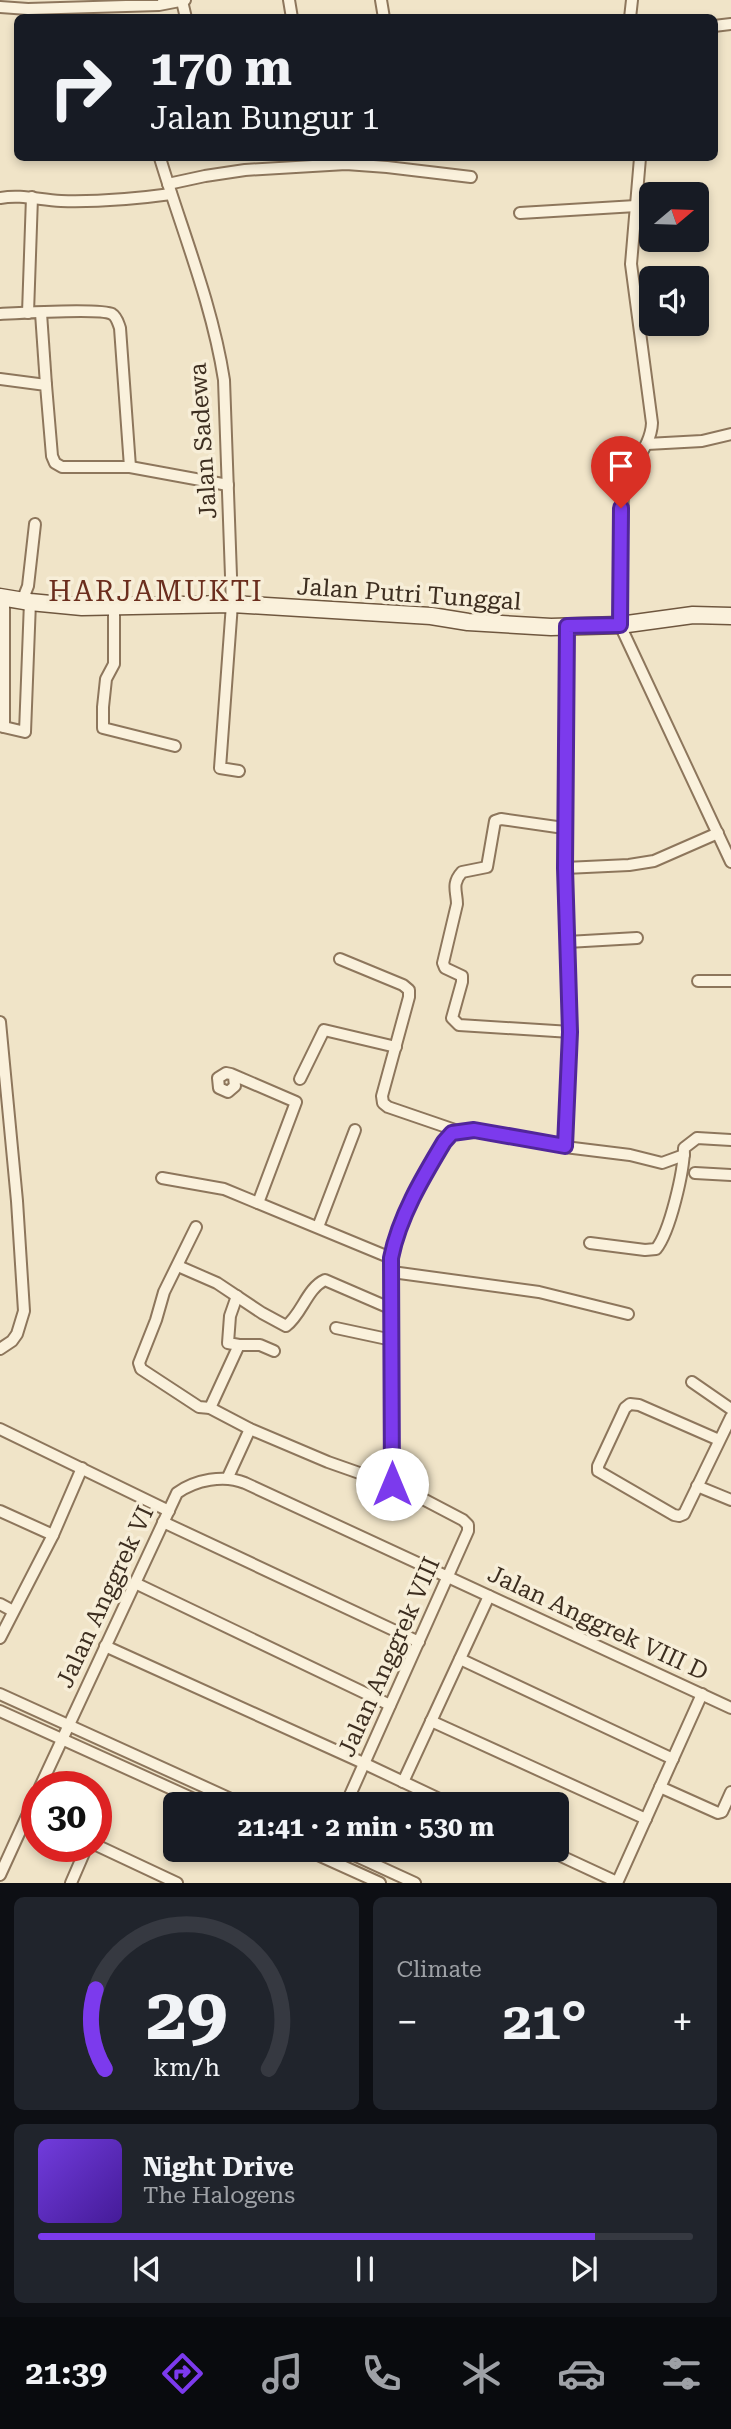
<!DOCTYPE html>
<html lang="en">
<head>
<meta charset="utf-8">
<style>
  body { margin:0; font-family:"Roboto Serif",serif; background:#20242c; color:#f1f3f6; height:100vh; display:flex; flex-direction:column; font-size:26px; white-space:nowrap }
  * { box-sizing:border-box; margin:0 }
  p { font-size:23px; color:#9ea1a6 }
  .icon { flex:none; width:38px; height:38px; fill:none; stroke:currentColor; stroke-width:2; stroke-linecap:round; stroke-linejoin:round }
  .map { position:relative; height:1883px; overflow:hidden }
  .details { display:flex; flex-direction:column; gap:14px; padding:14px; background:#0d0f14; flex:1 }
  .details>* { flex:none }
  .banner { position:absolute; left:14px; top:14px; width:704px; height:147px; border-radius:10px; box-shadow:0 4px 10px #0003; background:#171b24; color:#f1f3f6; overflow:hidden }
  .needle { width:46px; rotate:71deg }
  .controls { position:absolute; left:639px; top:182px; display:grid; gap:14px }
  .controls a { display:grid; place-items:center; width:70px; height:70px; border-radius:10px; background:#171b24; box-shadow:0 4px 10px #0003; font-size:35px }
  .speed { position:absolute; left:21px; top:1771px; display:flex; gap:14px; font-size:35px; font-weight:700; text-align:center }
  .speed>* { display:grid; place-content:center; width:91px; height:91px; border-radius:50%; background:#171b24; box-shadow:0 4px 10px #0003; line-height:1 }
  .speed .limit { border:10px solid #d22; background:#fff; color:#111 }
  .pin { position:absolute; display:grid; place-items:center; width:60px; height:60px; color:#fff; margin:-72px -30px; border-radius:50% 50% 50% 0; rotate:-45deg; box-shadow:0 0 7px #0007 }
  .pin .icon { rotate:45deg }
  .me { position:absolute; width:77px; margin:-38px; rotate:0deg; stroke-linejoin:round; filter:drop-shadow(0 0 5px #0008) }
  .turn { display:flex; align-items:center; gap:24px; height:147px; padding:0 21px; font-size:32px }
  .turn .icon { width:91px; height:91px; stroke-width:2.5 }
  .turn b { display:block; font-size:49px; line-height:60px }
  .big { font-size:52px; font-weight:700; line-height:1.1 }
  .details .widget { flex:1; display:flex; flex-direction:column; justify-content:center; gap:10px; min-width:0; padding:0 24px; border-radius:10px; background:#20242c }
  .details .dial { align-items:center; gap:0 }
  .dial svg { height:182px; overflow:visible; fill:none; stroke:#363941; stroke-width:7; stroke-linecap:round; text-anchor:middle }
  .dial text { fill:#f1f3f6; stroke:none }
  .song { display:flex; align-items:center; gap:21px }
  .cover { width:84px; height:84px; border-radius:10px; background:linear-gradient(135deg,hsl(260 70% 55%),hsl(260 70% 35%)) }
  .played { height:7px; border-radius:4px; background:linear-gradient(90deg,#7c3aed 85%,#363941 85%) }
  .keys { display:flex; justify-content:space-around; direction:ltr }
  .heat { display:flex; justify-content:space-between; align-items:center; font-size:38px; direction:ltr }
  .details .tiles { flex:1; display:grid; gap:14px; grid-template-columns:1fr 1fr }
  .widget:last-child { grid-column:span 2 }
  .trip { position:absolute; left:163px; top:1792px; width:406px; height:70px; border-radius:10px; background:#171b24; box-shadow:0 4px 10px #0003; font-weight:700; line-height:70px; text-align:center }
  .menu { display:flex; height:112px; justify-content:space-around; align-items:center; background:#090b0e; color:#9ea1a6 }
  .menu .icon { width:49px; height:49px }
  .menu .active { color:#7c3aed }
  .menu b { font-size:32px; color:#f1f3f6 }
  .map>svg:first-child { display:block }
  .lines { fill:none; stroke-linecap:round; stroke-linejoin:round }
  .street-casing { stroke:#8d765c; stroke-width:14 }
  .secondary-casing { stroke:#6f573f; stroke-width:19 }
  .street { stroke:#faf1dc; stroke-width:10 }
  .secondary { stroke:#faf1dc; stroke-width:16 }
  .route-casing { stroke:#51269a; stroke-width:18 }
  .route { stroke:#7c3aed; stroke-width:12 }
  .labels { text-anchor:middle; stroke-width:7; stroke-linejoin:round; paint-order:stroke }
  .street-label { font-size:24px; fill:#3d2e20; stroke:#f7eed8 }
  .quarter-label { font-size:28px; letter-spacing:2px; fill:#6b2e1e; stroke:#f7eed8 }
</style>
</head>
<body>
<div class="map">
<svg width="731" height="1883" viewBox="0 0 731 1883">
  <rect width="100%" height="100%" fill="#f0e4c8"/>
  <g class="lines">
    <defs>
      <g id="street">
        <path d="M289,0L292,18"/>
        <path d="M381,0L384,18"/>
        <path d="M182,1L186,18"/>
        <path d="M0,7L28,9L159,5L185,0"/>
        <path d="M630,18L632,0"/>
        <path d="M714,26L731,24"/>
        <path d="M160,158C182,231 212,303 224,380L232,604L220,768L239,771"/>
        <path d="M640,158L631,264L652,423C651,448 629,465 623,490L620,625L731,862"/>
        <path d="M168,184L205,176L245,170L346,164L387,167L471,177"/>
        <path d="M0,198C21,194 39,200 61,201C98,202 135,199 171,194"/>
        <path d="M520,213L636,206"/>
        <path d="M28,313L32,197"/>
        <path d="M41,313L46,385"/>
        <path d="M0,314C18,313 101,308 112,314C117,317 118,323 120,328L130,467"/>
        <path d="M0,379L46,385L52,456L55,463L62,467H130L228,485"/>
        <path d="M647,444L702,441L731,434"/>
        <path d="M4,597V727"/>
        <path d="M22,601L28,586L35,524"/>
        <path d="M114,606V664L106,679L103,707V728L175,746"/>
        <path d="M0,726L25,732L30,602"/>
        <path d="M564,828L501,819L495,821L487,867L462,872C451,884 457,892 457,904L443,963L445,968L462,976V982L452,1018L459,1025L571,1032"/>
        <path d="M565,868L629,865L654,861L718,833"/>
        <path d="M567,942L637,938"/>
        <path d="M340,959L403,985L409,990V997L382,1096L383,1103L388,1107L458,1131"/>
        <path d="M698,981H731"/>
        <path d="M0,1022L17,1201L24,1311L17,1334L12,1341L0,1349"/>
        <path d="M234,1077L235,1086L228,1092L219,1088L218,1078L226,1073L231,1074L296,1102L258,1203"/>
        <path d="M300,1079L324,1030L396,1047"/>
        <path d="M565,1147L571,1032L565,868L567,627"/>
        <path d="M695,1173L731,1175"/>
        <path d="M162,1178L224,1189L391,1258"/>
        <path d="M196,1227L164,1292L156,1320L139,1363L141,1369L199,1407L210,1408L250,1429L328,1462L402,1488L463,1520L468,1525V1531L346,1804"/>
        <path d="M318,1227L355,1130"/>
        <path d="M590,1243L645,1250L656,1249C670,1232 684,1171 684,1148L697,1138L731,1140"/>
        <path d="M178,1266L217,1283L262,1313L286,1326C302,1314 307,1288 325,1280L392,1309"/>
        <path d="M392,1272L539,1292L628,1314"/>
        <path d="M336,1328L392,1340"/>
        <path d="M239,1345H260L274,1351"/>
        <path d="M692,1382L731,1409"/>
        <path d="M210,1408L239,1345L228,1343L230,1316L237,1296"/>
        <path d="M0,1429L169,1511"/>
        <path d="M719,1440L639,1405L630,1404L625,1408L598,1466V1471L674,1515L679,1516L684,1514L731,1417"/>
        <path d="M228,1477L250,1429"/>
        <path d="M392,1484L391,1258C397,1226 427,1162 448,1136L458,1131L474,1130L565,1147L630,1155L662,1163L684,1155"/>
        <path d="M697,1486L731,1500"/>
        <path d="M0,1511L53,1535"/>
        <path d="M163,1522L419,1642"/>
        <path d="M135,1583L390,1705"/>
        <path d="M0,1604L13,1611"/>
        <path d="M0,1638L53,1535L82,1468"/>
        <path d="M105,1646L359,1761L450,1804"/>
        <path d="M460,1659L673,1759"/>
        <path d="M0,1694L242,1804"/>
        <path d="M0,1711L205,1804"/>
        <path d="M431,1721L646,1819"/>
        <path d="M403,1782L489,1596"/>
        <path d="M40,1787L177,1493C195,1480 224,1474 245,1483L731,1708"/>
        <path d="M660,1787L718,1813L722,1812L731,1792"/>
        <path d="M96,1845L177,1883"/>
        <path d="M307,1850L380,1883"/>
        <path d="M343,1850L415,1883"/>
        <path d="M548,1850L617,1882"/>
        <path d="M0,1875L37,1794"/>
        <path d="M71,1883L87,1846"/>
        <path d="M617,1883L702,1694"/>
      </g>
      <path id="secondary" d="M0,597L30,602L82,607L232,604L431,616L468,622L551,627L620,625L693,615L731,616"/>
    </defs>
    <use href="#street" class="street-casing"/>
    <use href="#secondary" class="secondary-casing"/>
    <use href="#street" class="street"/>
    <use href="#secondary" class="secondary"/>
  </g>
  <g class="lines">
    <defs>
      <path id="route" d="M392,1484L391,1258C399,1217 423,1177 444,1142L452,1133L474,1130L565,1146L570,1032L565,868L567,626L620,625L621,508"/>
    </defs>
    <use href="#route" class="route-casing"/>
    <use href="#route" class="route"/>
  </g>
  <g class="labels">
    <g class="street-label">
      <text transform="translate(203 441) rotate(-94)" y="8">Jalan Sadewa</text>
      <text transform="translate(409 594) rotate(4)" y="8">Jalan Putri Tunggal</text>
      <text transform="translate(105 1597) rotate(-65)" y="8">Jalan Anggrek VI</text>
      <text transform="translate(598 1623) rotate(25)" y="8">Jalan Anggrek VIII D</text>
      <text transform="translate(389 1657) rotate(-66)" y="8">Jalan Anggrek VIII</text>
    </g>
    <g class="quarter-label">
      <text x="156" y="601">HARJAMUKTI</text>
    </g>
  </g>
</svg>
<div class="controls">
<a><svg class="needle" viewBox="-14 -14 28 28"><path d="M0-13l5 13h-10z" fill="#e53935"/><path d="M0 13l5-13h-10z" fill="#9ea1a6"/></svg></a>
<a><svg class="icon" aria-label="sound" viewBox="0 0 24 24"><path d="M4 9h4l5-4v14l-5-4H4zM17 9q2 3 0 6"/></svg></a>
</div>
<div class="speed"><div class="limit">30</div></div>
<div class="pin" style="left:621px;top:508px;background:#d93025"><svg class="icon" aria-label="arrive" viewBox="0 0 24 24"><path d="M6 21V4h12l-3 4 3 4H6"/></svg></div>
<svg class="me" style="left:392px;top:1484px" viewBox="-20 -20 40 40"><circle r="19" fill="#fff"/><path d="M0-13L10 11 0 6-10 11z" fill="#7c3aed"/></svg>
<div class="trip">21:41 · 2 min · 530 m</div>
<div class="banner">
<div class="turn"><svg class="icon" aria-label="right" viewBox="0 0 24 24"><path d="M7 20v-9h11M14 6l5 5-5 5"/></svg><div><b>170 m</b>Jalan Bungur 1</div></div>
</div>
</div>
<section class="details">
<div class="tiles">
<div class="widget dial"><svg viewBox="0 0 100 80">
<path d="M14 69A42 42 0 1 1 86 69"/>
<path d="M14 69A42 42 0 0 1 10 34" stroke="#7c3aed"/>
<text x="50" y="56" font-size="32" font-weight="700">29</text>
<text x="50" y="72" font-size="11">km/h</text>
</svg></div>
<div class="widget"><p>Climate</p>
<div class="heat"><a>−</a><b class="big">21°</b><a>+</a></div>
</div>
<div class="widget">
<div class="song"><i class="cover"></i><div><b>Night Drive</b><p>The Halogens</p></div></div>
<div class="played"></div>
<div class="keys"><svg class="icon" aria-label="previous" viewBox="0 0 24 24"><path d="M18 5L8 12l10 7zM5 5v14"/></svg><svg class="icon" aria-label="pause" viewBox="0 0 24 24"><path d="M8 5v14M16 5v14"/></svg><svg class="icon" aria-label="next" viewBox="0 0 24 24"><path d="M6 5l10 7-10 7zM19 5v14"/></svg></div>
</div>
</div>
</section>
<nav class="menu">
<b>21:39</b>
<svg class="icon active" aria-label="directions" viewBox="0 0 24 24"><path d="M12 3l9 9-9 9-9-9zM9 14v-3h6M13 9l2 2-2 2"/></svg>
<svg class="icon" aria-label="music" viewBox="0 0 24 24"><path d="M9 18V5l10-2v13"/><circle cx="6" cy="18" r="3"/><circle cx="16" cy="16" r="3"/></svg>
<svg class="icon" aria-label="phone" viewBox="0 0 24 24"><path d="M5 4h4l2 5-3 2q2 4 5 5l2-3 5 2v4C11 20 4 13 5 4z"/></svg>
<svg class="icon" aria-label="climate" viewBox="0 0 24 24"><path d="M12 3v18M4 7l16 10M4 17L20 7"/></svg>
<svg class="icon" aria-label="car" viewBox="0 0 24 24"><path d="M5 17H2v-5l4-1 3-4h7l3 4 3 1v5h-3M9 17h6M6 11h13"/><circle cx="7" cy="17" r="2"/><circle cx="17" cy="17" r="2"/></svg>
<svg class="icon" aria-label="filters" viewBox="0 0 24 24"><path d="M4 7h16M4 17h16"/><circle cx="9" cy="7" r="2"/><circle cx="15" cy="17" r="2"/></svg>
</nav>
</body>
</html>
